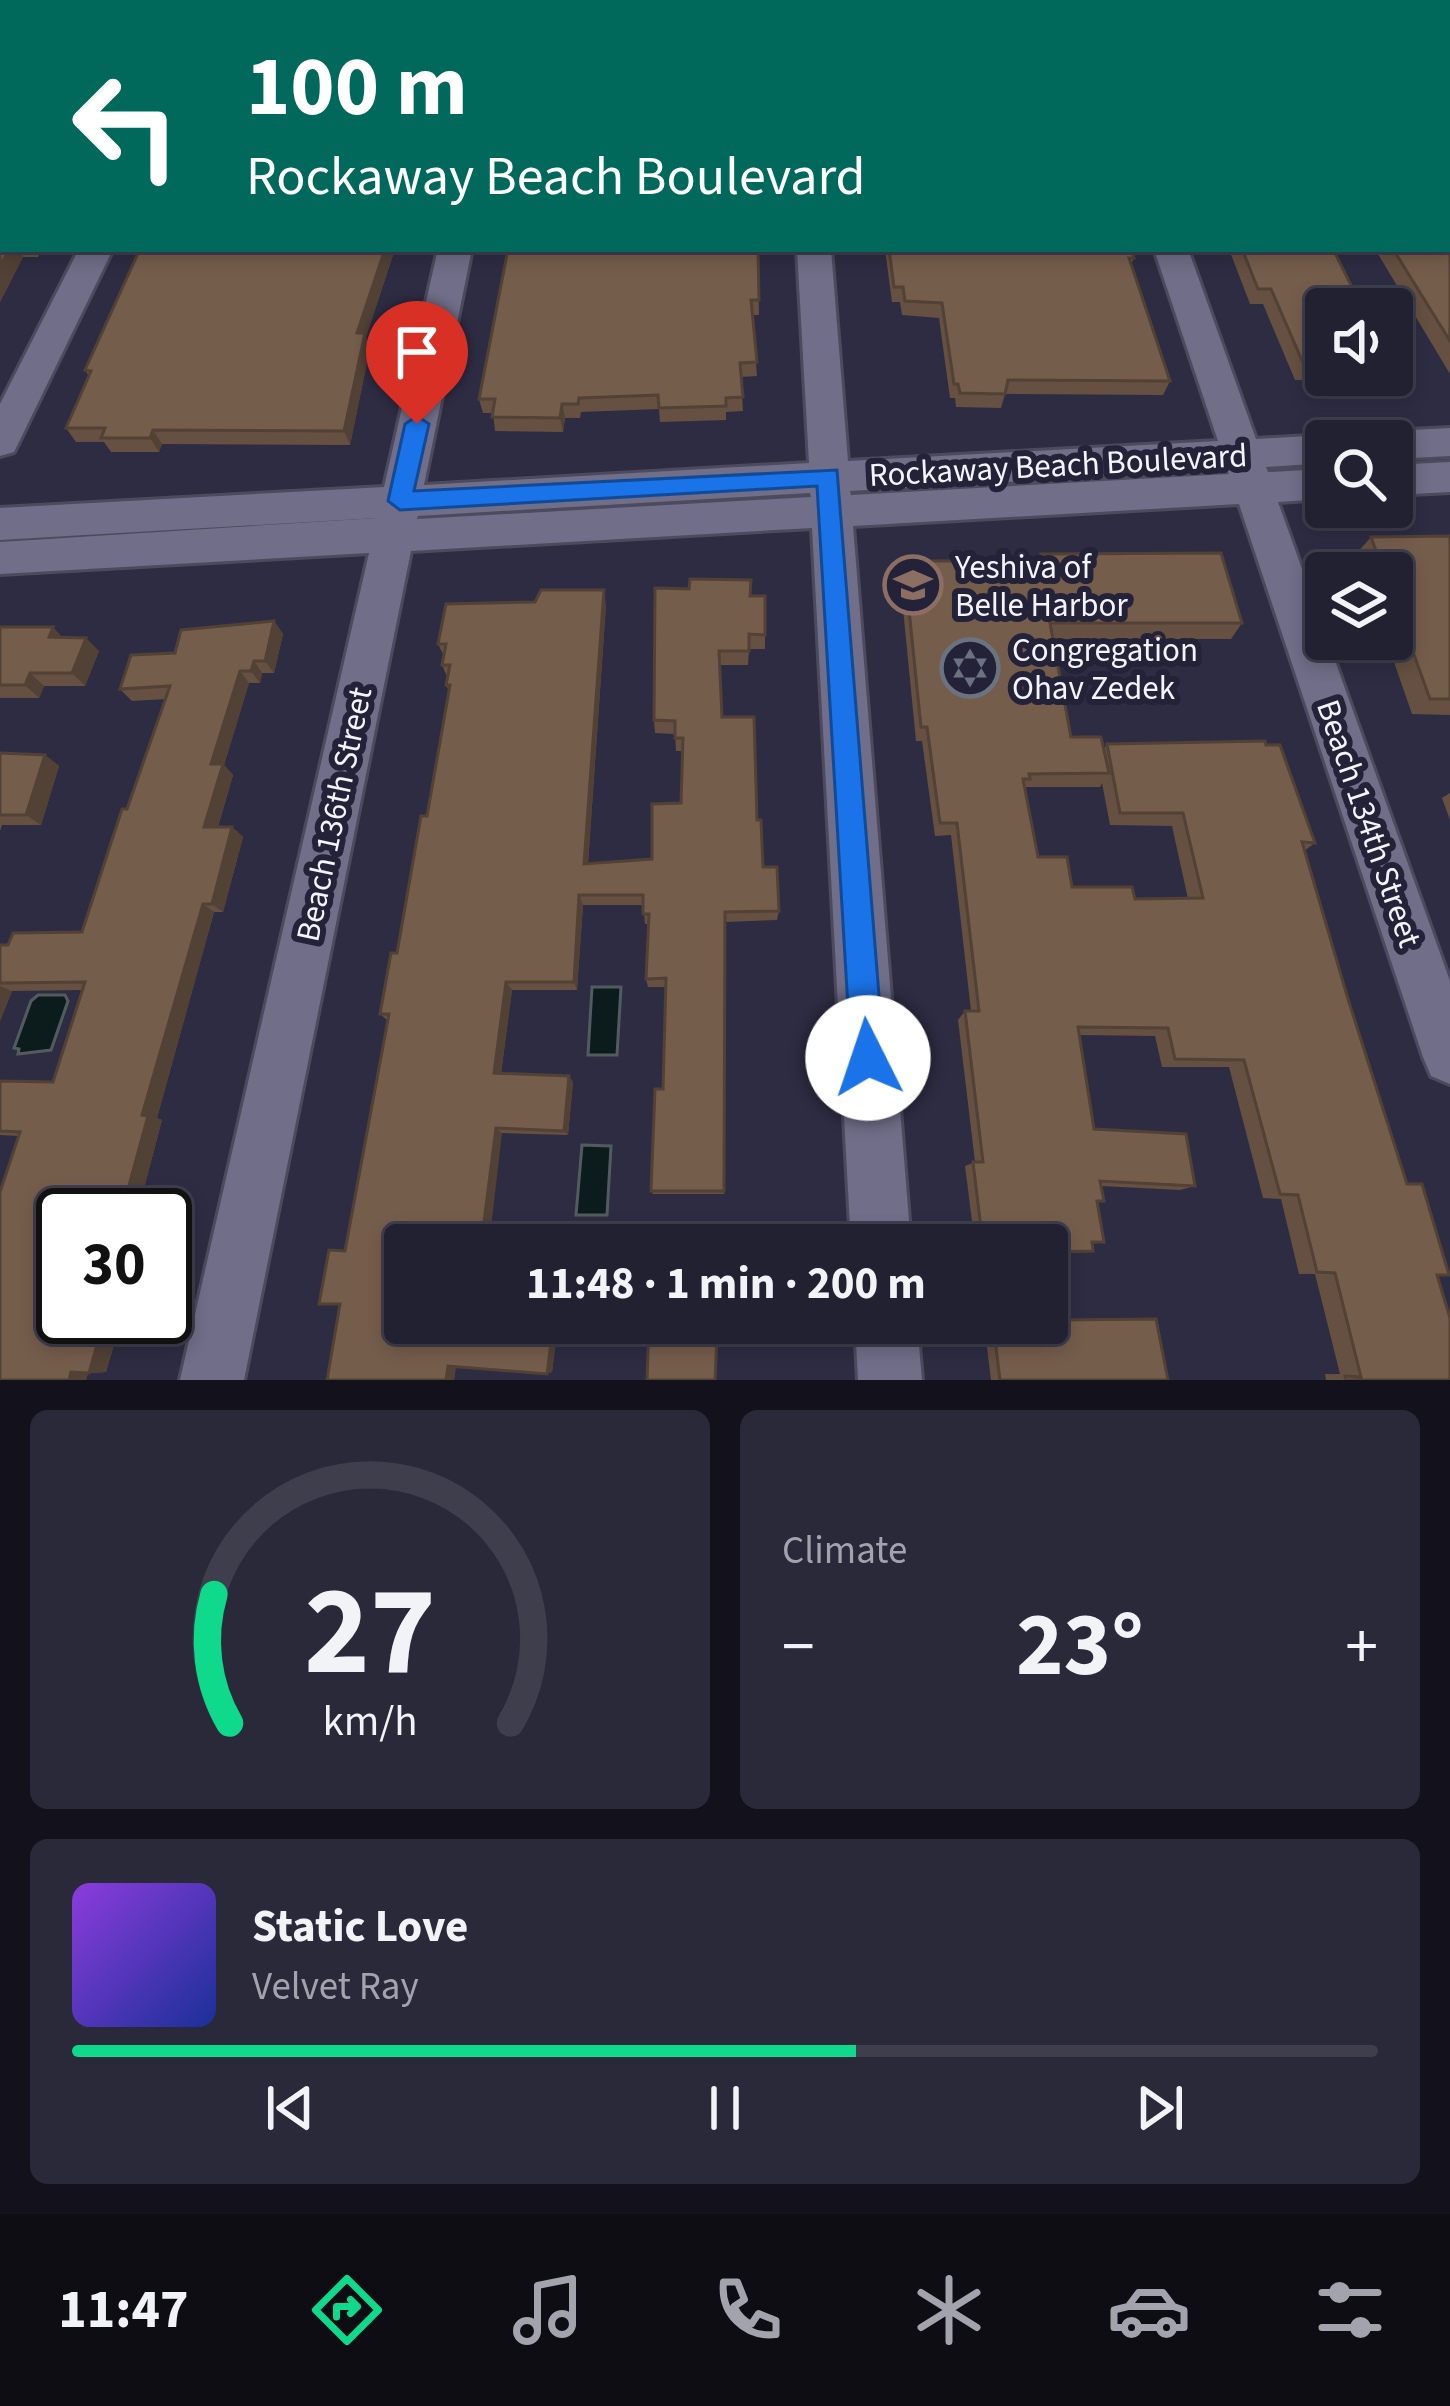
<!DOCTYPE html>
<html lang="en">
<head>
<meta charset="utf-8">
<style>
  body { margin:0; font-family:"Source Sans 3",sans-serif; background:#2a293a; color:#f1f3f6; height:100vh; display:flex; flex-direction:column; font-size:45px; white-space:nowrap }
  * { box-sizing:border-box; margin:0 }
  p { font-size:39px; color:#a2a3ac }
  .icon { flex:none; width:66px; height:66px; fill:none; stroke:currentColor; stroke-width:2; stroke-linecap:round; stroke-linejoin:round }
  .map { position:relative; height:1380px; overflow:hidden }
  .sheet { display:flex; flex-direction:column; gap:30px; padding:30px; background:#13121c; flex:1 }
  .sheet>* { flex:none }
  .banner { position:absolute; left:0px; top:0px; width:1452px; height:252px; box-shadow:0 6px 18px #0003,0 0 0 3px #3f3e4d; background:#00695c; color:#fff; overflow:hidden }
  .buttons { position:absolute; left:1305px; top:288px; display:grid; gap:24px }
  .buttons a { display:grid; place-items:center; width:108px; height:108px; border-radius:12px; background:#222132; box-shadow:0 6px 18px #0003,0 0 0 3px #3f3e4d; font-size:60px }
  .speed { position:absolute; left:36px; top:1188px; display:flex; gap:24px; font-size:60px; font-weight:700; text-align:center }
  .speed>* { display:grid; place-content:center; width:156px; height:156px; border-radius:50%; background:#222132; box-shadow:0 6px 18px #0003,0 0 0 3px #3f3e4d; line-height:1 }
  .speed .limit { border:6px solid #111; border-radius:18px; background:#fff; color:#111 }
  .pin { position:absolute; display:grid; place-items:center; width:102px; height:102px; color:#fff; margin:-123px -51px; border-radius:50% 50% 50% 0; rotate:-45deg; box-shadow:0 0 12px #0007 }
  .pin .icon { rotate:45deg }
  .me { position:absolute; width:132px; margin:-66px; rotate:356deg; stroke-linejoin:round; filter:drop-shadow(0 0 9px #0008) }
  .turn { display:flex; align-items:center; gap:42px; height:252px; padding:0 48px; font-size:54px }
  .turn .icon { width:156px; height:156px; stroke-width:2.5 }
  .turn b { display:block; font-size:84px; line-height:102px }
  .big { font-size:90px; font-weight:700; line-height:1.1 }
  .sheet .tile { flex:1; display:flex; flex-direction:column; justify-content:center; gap:18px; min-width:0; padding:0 42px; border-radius:18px; background:#2a293a }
  .sheet .dial { align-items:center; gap:0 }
  .dial svg { height:312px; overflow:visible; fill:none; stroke:#3f3e4d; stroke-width:7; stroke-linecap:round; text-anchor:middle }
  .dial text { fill:#f1f3f6; stroke:none }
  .song { display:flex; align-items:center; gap:36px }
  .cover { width:144px; height:144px; border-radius:18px; background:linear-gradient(135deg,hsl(270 70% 55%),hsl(230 70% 35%)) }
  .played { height:12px; border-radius:6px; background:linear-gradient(90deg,#0fd98a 60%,#3f3e4d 60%) }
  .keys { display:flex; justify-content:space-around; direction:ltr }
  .heat { display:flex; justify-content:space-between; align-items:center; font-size:66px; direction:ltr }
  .sheet .tiles { flex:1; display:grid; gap:30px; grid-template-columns:1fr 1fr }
  .tile:last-child { grid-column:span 2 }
  .trip { position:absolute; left:384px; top:1224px; width:684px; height:120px; border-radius:12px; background:#222132; box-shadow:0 6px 18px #0003,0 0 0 3px #3f3e4d; font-weight:700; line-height:120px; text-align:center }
  .dock { display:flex; height:192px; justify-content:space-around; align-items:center; background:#0e0d14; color:#a2a3ac }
  .dock .icon { width:84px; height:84px }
  .dock .on { color:#0fd98a }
  .dock b { font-size:54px; color:#f1f3f6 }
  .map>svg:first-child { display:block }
  .green { fill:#3f366b }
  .water { fill:#0c1b1c; stroke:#525c5f; stroke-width:3 }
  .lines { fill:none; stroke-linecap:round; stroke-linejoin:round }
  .minor-casing { stroke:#4c4a5c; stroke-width:6 }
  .minor { fill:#706e88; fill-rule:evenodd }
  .wall { fill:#655041; fill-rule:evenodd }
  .shaded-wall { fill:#524135 }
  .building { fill:#755d4c; stroke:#524135; stroke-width:3 }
  .route { fill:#1a73e8; stroke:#114b97; stroke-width:3 }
  .labels { text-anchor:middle; stroke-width:12; stroke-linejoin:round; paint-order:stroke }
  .street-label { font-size:33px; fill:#f4f3fc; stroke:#242238 }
  .poi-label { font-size:33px; fill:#f4f3fc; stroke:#242238; text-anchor:start }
</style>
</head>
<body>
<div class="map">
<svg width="1450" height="1380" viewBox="0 0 1450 1380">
  <rect width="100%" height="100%" fill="#2e2c43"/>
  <path class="green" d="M1204,469L1206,478L875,495L872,491L873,487Z"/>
  <g class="water">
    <path d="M592,987H621L617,1055H588Z"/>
    <path d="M38,995H65L68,1001L51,1050L18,1054L19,1049L14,1048L31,1001Z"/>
    <path d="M582,1145L611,1146L607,1215H576Z"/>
  </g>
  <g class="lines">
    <defs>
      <g id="minor">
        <path d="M206,0H234L204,3Z"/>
        <rect x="494" y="0" width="28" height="3"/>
        <path d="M786,0H812L813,3H785Z"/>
        <path d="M1072,0H1100L1101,3H1073Z"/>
        <path d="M1364,0H1392L1393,3H1365Z"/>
        <rect x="1449" y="107" width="1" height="20"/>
        <path d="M79,249H113L19,442L14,452L0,456V404Z"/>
        <path d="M438,249H472L424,485L809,463L797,249H831L848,461L1218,441L1154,249H1188L1256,439L1326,435L1341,441H1326V463L1266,467L1268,472L1326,469V499L1278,502L1450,981V1084L1431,1076L1423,1057L1239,504L853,526L911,1245H851L812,528L411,551L244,1380H180L369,553L0,574V542L377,518L0,540V508L384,487ZM1227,469L1229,474L851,495L850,491ZM810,493L811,497L417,519L418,516Z"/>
        <path d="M1450,428V456L1392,459V441H1375L1392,431Z"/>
        <path d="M1450,462V492L1392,495V465Z"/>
        <path d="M855,1323H917L922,1380H858Z"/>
      </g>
    </defs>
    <use href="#minor" class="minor-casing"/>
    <use href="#minor" class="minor"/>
  </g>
  <g class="wall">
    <path d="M0,0H175L3,249H42L38,257H23L0,302Z"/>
    <path d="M1422,0H1450V42L1449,3H1424Z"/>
    <path d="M1450,191V374L1375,249H1449Z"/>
    <path d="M140,249H395L366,337L370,348L350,445L162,444L159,452H111L104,442H76L66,428L89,376L85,370Z"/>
    <path d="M758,249L759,315H752L757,376L741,377L743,411L726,412V420L660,422L659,409L581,412L580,418H565L563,432L495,431L493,413H483L479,399Z"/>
    <path d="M885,249H1131L1134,258L1131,265L1170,381L1163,395L1005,394L1001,408L956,407L955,398H950L939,318L902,315L900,302H892Z"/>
    <path d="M1229,249H1333L1326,309V375H1383L1381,379L1295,380L1263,304H1250Z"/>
    <path d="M1450,536V715L1412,714L1386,639H1392V573H1363L1356,554L1371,537Z"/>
    <path d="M1041,554L1242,623L1231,639H1053L1071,737L1104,749L1107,744L1315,843L1304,851L1348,999L1437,1275L1450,1380H1326L1325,1374H1340L1315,1274H1299L1281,1199L1263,1198L1229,1067H1162L1155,1036L1079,1035L1094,1129L1195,1186L1180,1190L1101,1186L1104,1201L1097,1203L1104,1242L1092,1244L1093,1251L1054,1253L1062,1320L1168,1380H991L984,1323H1047V1245H975L965,1166L975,1162L958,1020L965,1011H971L951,835L935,836L922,741H916L900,578L904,561H1038ZM1102,783L1110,825L1172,826L1188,899H1135L1072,887L1038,857L1025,787H1100Z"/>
    <path d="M750,596L765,635V649H749L748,665H720L722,717L757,820L763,867L779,911L777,920L725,922L724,1194H653L651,1191L663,1089L665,987H648L646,979L648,924H645L643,905H583L577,990H512L501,1074L573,1082L568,1135L502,1133L405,1245L550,1334H557L552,1372L456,1366L454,1380H327L340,1304L345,1251L388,1021L380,1014L397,953L427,816L449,691L446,685L447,677L442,665L444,656L438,644L606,605L588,864L652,859L681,803L682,751H676L675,734L655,733L654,720Z"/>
    <path d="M274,621L283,634L274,673H262L260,683H249L224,765L233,775L218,827H232L243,837L223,912H214L157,1118L162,1120L143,1192L121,1191L114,1215H63V1317H122L106,1372L88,1373L86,1380H0V1192L19,1136L0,1135V1081L53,1082L83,990L12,991L0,1021V945H8L13,933L82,932L122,809H127L166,699L132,701L120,689L131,655L175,653L181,630Z"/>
    <path d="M0,627L63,637L99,651L85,686H44L39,698H0Z"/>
    <path d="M0,753L45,755L59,766L41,825H2L0,831Z"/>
    <path d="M1450,793V820L1442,798Z"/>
  </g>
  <g class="shaded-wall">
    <path d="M9,249H17L23,257L0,302V266Z"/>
    <path d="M385,249H395L366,337L370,348L350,445L344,431L357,333Z"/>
    <path d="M562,404L565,418L563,432L560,418Z"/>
    <path d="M153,430L162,444L159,452L150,438Z"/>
    <path d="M604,590L606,605L587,875L584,864Z"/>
    <path d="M274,621L283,634L274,673L265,661Z"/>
    <path d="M53,627L66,641L49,637Z"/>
    <path d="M86,638L99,651L85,686L72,673Z"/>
    <path d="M254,661L262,673L260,683L251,671Z"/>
    <path d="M240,671L249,683L224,765L233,775L215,837L204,827L211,764Z"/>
    <path d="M30,673L44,686L39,698L25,685Z"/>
    <path d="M45,755L59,766L41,825L26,815Z"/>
    <path d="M232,827L243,837L223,912L212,904Z"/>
    <path d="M579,895L583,905L577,990L574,982Z"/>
    <path d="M203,904L214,912L157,1118L162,1120L143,1192L128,1189L142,1115Z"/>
    <path d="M506,982L512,990L500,1080L494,1073Z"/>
    <path d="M0,986L12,991L0,1021Z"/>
    <path d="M569,1076L573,1082L568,1135L564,1131Z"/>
    <path d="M496,1128L502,1133L489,1245H481Z"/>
    <path d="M106,1188L121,1191L114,1215H98Z"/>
    <path d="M105,1317H122L106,1372L89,1373Z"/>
    <rect x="545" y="1323" width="5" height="11"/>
    <path d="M557,1334L552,1372L547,1374L552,1335Z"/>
    <path d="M456,1364L454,1380H446L448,1366Z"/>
    <path d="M89,1370L86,1380H69L71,1372Z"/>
  </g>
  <g class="building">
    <path d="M0,0H161L159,3H3V249H9L0,266Z"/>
    <path d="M258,0H456V3H256Z"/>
    <path d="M556,0H746V3H555Z"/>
    <path d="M848,0H1049L1050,3H848Z"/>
    <path d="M1145,0H1350L1352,3H1146Z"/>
    <path d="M1449,189L1450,191V341L1393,249H1449Z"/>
    <path d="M140,249H385L357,333H365L344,431L153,430L150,438H101L105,428H66L91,371L85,370Z"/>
    <path d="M508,249H758L759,300H751L757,362L740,363L743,397L726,398V406L659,408L658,395L579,398L578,404H562L560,418L492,417L495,399H479Z"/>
    <path d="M889,249H1131L1134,258H1129L1170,381L1008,380L1005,394L960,393L958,384H954L942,303L905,301L903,287H894Z"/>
    <path d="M1242,249H1333L1363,309H1326V365H1304L1271,289H1258Z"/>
    <path d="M1450,536V699H1430L1392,594V573H1384L1371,537Z"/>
    <path d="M1221,553L1242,623H1050L1071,737H1101L1109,773L1029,774L1030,779H1023L1038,857H1067L1072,887H1132L1135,899L1203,898L1183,813H1120L1107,744L1265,741L1266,745H1280L1315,843L1302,842L1348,999L1407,1184H1422L1449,1275H1437L1450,1318V1380H1346L1345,1376L1361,1377L1335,1273L1317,1272L1298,1195L1280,1194L1244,1060L1175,1059L1168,1028L1078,1027L1094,1129L1186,1134L1195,1186L1100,1181L1104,1201H1097L1104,1242H1092L1093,1251L1054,1252L1062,1320L1156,1319L1168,1380H1000L993,1323H1047V1245H983L973,1162H983L965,1011H979L957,823H940L927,727H921L904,561H1042L1041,554Z"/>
    <path d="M690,579L751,580L750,596H765V635L749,634V651H719L722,717H754L757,820H761L763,867H777L779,911L725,912L724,1191H651L655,1089H663L666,978L646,979L649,914H643V895H579L574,982H506L494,1073L569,1076L564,1131L496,1128L481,1245H405V1323H545V1334L552,1335L547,1374L448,1366L446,1380H327L340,1304H319L329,1250L345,1251L389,1014H380L391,953H397L421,816H427L450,685H446L450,665H442L446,644H438L446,604L535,602L541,590H604L584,864L652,859V804L681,803L683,738H675V721L654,720L655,588L689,589Z"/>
    <path d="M274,621L265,661H254L251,671H240L211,764H223L204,827H232L212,904H203L142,1115L148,1116L128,1189L106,1188L98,1215H63V1317H105L89,1373L71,1372L69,1380H0V1192L20,1132L0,1131V1081L53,1082L85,982L0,983V945H8L13,933L82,932L122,809H127L170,686L120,689L131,655L175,653L181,630Z"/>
    <path d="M0,627H53L49,637L86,638L72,673H30L25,685H0Z"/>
    <path d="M0,753L45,755L26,815H0Z"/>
    <path d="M649,1323H725V1336H717L715,1380H647Z"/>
  </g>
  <path class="route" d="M417,416L429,424L414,491L837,470L884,1058L880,1070L868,1075L856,1070L851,1058L817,486L400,510L388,501L405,424Z"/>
  <defs>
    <symbol id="school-ring" viewBox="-11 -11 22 22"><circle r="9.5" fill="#242238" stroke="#8d6e63" stroke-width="1.5"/><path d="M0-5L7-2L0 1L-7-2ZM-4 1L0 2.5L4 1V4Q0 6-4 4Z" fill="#8d6e63"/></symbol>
    <symbol id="synagogue-ring" viewBox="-11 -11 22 22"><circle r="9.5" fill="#242238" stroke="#6b7280" stroke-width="1.5"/><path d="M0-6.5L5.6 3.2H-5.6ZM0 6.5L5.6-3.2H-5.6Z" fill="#6b7280"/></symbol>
  </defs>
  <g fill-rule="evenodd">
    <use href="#school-ring" x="880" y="552" width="66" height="66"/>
    <use href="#synagogue-ring" x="937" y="635" width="66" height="66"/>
  </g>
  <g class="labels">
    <g class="street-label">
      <text transform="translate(1058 464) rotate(-3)" y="12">Rockaway Beach Boulevard</text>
      <text transform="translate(333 814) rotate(-78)" y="12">Beach 136th Street</text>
      <text transform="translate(1370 823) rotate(71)" y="12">Beach 134th Street</text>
    </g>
    <g class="poi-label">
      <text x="955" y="578">Yeshiva of<tspan x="955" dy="38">Belle Harbor</tspan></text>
      <text x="1012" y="661">Congregation<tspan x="1012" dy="38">Ohav Zedek</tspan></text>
    </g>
  </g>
</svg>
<div class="buttons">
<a><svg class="icon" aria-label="sound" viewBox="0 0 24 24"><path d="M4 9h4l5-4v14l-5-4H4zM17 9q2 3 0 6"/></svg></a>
<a><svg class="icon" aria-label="search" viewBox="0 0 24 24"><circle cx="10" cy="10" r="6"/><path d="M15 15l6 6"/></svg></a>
<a><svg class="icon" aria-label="layers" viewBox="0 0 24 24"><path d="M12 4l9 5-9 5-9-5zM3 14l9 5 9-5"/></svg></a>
</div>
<div class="speed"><div class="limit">30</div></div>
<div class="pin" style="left:417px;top:424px;background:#d93025"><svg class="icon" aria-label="arrive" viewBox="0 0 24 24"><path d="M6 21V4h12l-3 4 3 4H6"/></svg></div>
<svg class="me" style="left:868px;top:1058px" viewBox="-20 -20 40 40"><circle r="19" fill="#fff"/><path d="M0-13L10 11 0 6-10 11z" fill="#1a73e8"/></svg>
<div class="trip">11:48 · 1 min · 200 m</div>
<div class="banner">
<div class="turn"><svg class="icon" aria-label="left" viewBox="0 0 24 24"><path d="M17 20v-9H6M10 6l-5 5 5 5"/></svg><div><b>100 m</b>Rockaway Beach Boulevard</div></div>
</div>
</div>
<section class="sheet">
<div class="tiles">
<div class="tile dial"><svg viewBox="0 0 100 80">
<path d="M14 69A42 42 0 1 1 86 69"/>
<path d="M14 69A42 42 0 0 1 10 36" stroke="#0fd98a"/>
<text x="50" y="56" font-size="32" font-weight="700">27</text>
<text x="50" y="72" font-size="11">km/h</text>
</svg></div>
<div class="tile"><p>Climate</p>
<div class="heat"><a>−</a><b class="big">23°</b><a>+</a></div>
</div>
<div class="tile">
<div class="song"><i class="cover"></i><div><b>Static Love</b><p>Velvet Ray</p></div></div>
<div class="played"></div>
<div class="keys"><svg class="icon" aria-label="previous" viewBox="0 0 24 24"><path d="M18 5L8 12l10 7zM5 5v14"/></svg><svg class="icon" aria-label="pause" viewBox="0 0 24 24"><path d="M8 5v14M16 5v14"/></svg><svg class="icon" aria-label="next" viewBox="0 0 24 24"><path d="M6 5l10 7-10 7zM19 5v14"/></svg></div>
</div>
</div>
</section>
<nav class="dock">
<b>11:47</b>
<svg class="icon on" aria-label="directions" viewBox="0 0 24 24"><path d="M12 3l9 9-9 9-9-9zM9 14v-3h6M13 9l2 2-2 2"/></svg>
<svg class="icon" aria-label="music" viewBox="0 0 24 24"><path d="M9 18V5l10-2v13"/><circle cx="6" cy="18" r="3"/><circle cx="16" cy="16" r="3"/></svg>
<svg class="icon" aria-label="phone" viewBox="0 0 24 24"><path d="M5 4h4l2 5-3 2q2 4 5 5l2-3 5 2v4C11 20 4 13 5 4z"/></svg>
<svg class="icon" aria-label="climate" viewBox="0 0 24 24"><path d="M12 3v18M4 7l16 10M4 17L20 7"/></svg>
<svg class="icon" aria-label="car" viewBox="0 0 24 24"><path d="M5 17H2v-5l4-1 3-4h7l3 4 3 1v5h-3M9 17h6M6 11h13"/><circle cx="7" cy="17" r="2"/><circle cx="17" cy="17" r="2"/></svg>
<svg class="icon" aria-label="filters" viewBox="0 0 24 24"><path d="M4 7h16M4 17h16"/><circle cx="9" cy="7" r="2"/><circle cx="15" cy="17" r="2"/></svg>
</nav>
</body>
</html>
